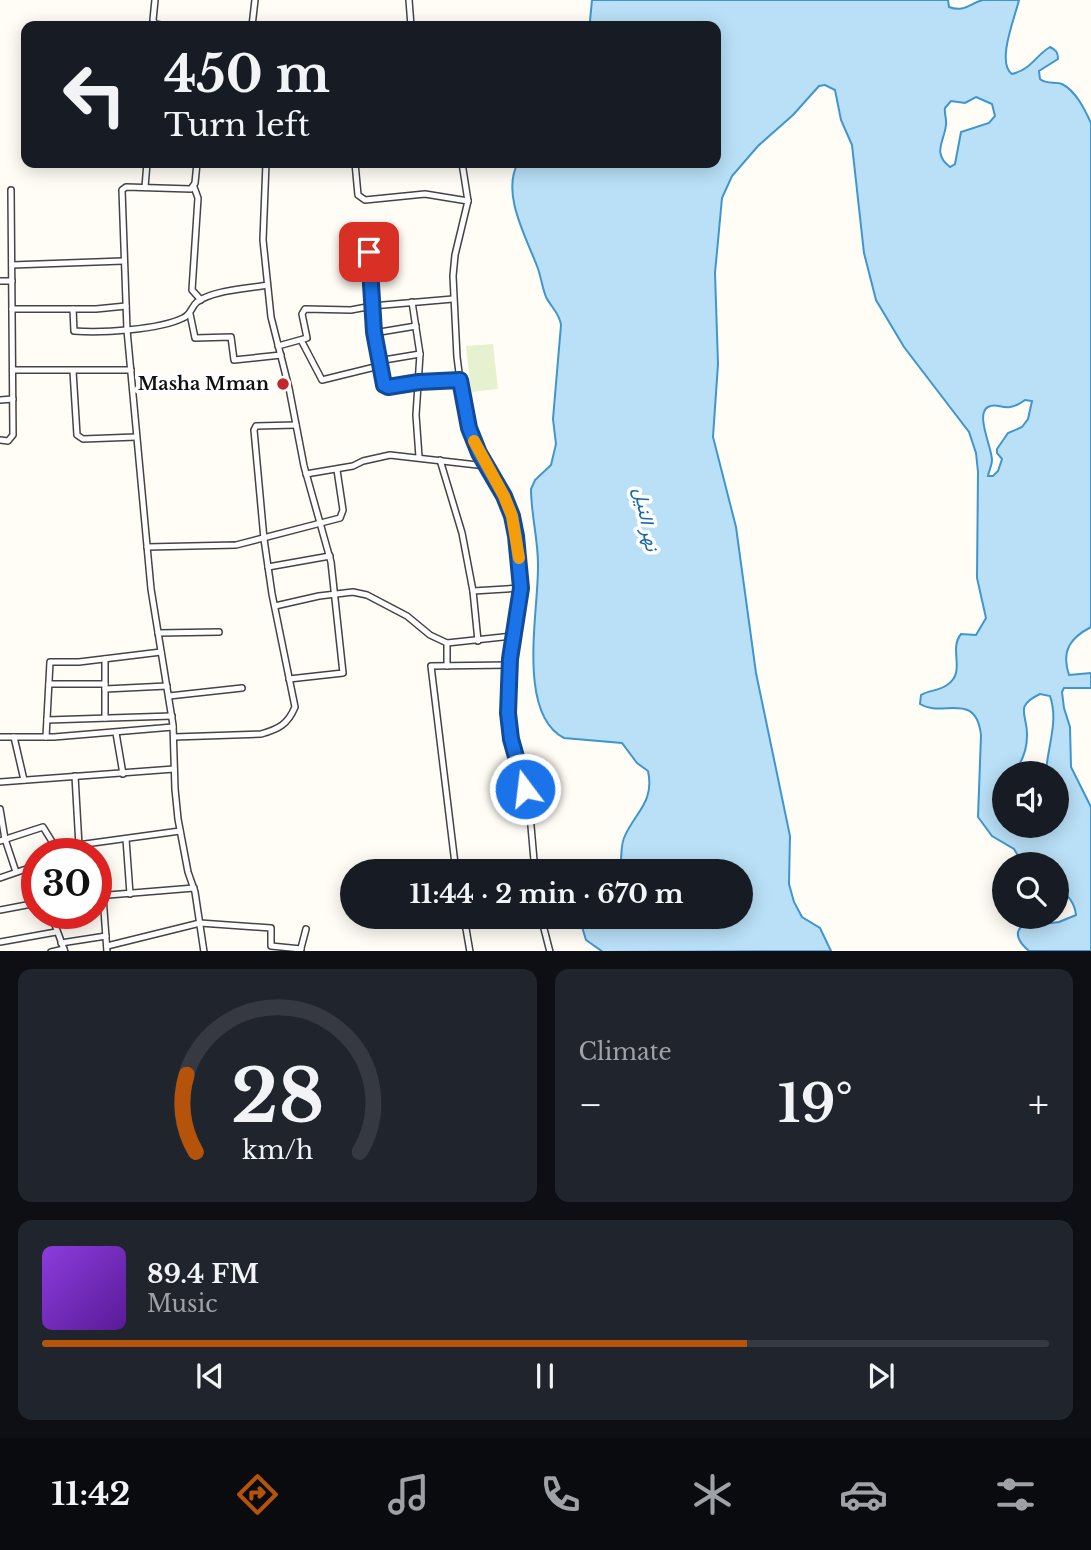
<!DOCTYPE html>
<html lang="en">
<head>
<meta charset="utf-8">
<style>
  body { margin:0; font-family:"Libre Baskerville",Vazirmatn,serif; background:#20242c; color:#f1f3f6; height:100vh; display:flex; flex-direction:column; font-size:26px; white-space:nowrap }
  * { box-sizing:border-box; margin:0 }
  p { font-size:23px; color:#9ea1a6 }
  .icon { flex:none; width:38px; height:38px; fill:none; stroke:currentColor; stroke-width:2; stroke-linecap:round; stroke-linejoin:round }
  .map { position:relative; height:951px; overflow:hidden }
  .sheet { display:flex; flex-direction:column; gap:18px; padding:18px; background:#0d0f14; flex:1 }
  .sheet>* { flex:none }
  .banner { position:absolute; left:21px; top:21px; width:700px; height:147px; border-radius:14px; box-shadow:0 4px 18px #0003; background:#171b24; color:#f1f3f6; overflow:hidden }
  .fabs { position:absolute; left:992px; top:761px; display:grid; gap:14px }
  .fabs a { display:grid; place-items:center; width:77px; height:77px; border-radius:50%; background:#171b24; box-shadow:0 4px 18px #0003; font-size:35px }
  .speed { position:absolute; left:21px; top:838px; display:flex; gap:14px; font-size:35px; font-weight:700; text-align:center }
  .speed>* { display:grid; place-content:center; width:91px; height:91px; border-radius:50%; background:#171b24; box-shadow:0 4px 18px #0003; line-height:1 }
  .speed .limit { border:10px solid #d22; background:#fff; color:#111 }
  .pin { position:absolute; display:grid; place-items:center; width:60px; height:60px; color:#fff; margin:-30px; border-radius:14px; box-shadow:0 4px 10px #0006 }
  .me { position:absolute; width:77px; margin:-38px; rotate:345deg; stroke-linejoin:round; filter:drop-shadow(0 0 5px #0008) }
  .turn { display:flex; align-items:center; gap:24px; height:147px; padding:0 28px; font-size:32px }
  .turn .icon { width:91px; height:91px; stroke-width:2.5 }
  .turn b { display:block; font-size:49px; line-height:60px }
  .big { font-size:52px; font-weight:700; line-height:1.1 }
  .sheet .tile { flex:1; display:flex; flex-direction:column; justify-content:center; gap:10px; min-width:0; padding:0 24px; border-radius:14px; background:#20242c }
  .sheet .dial { align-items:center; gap:0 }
  .dial svg { height:182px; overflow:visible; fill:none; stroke:#363941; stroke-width:7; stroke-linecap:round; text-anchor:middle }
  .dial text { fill:#f1f3f6; stroke:none }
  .song { display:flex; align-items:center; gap:21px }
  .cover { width:84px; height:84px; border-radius:10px; background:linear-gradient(135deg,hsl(270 70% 55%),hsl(270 70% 35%)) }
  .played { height:7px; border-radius:4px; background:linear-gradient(90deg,#b45309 70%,#363941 70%) }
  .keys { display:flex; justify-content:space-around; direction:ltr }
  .heat { display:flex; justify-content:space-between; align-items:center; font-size:38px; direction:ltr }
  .sheet .tiles { flex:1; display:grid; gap:18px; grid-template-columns:1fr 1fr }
  .tile:last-child { grid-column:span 2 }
  .trip { position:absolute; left:340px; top:859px; width:413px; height:70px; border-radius:35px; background:#171b24; box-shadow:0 4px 18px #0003; font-weight:700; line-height:70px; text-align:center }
  .tabs { display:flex; height:112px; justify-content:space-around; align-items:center; background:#090b0e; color:#9ea1a6 }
  .tabs .icon { width:49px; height:49px }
  .tabs .current { color:#b45309 }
  .tabs b { font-size:32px; color:#f1f3f6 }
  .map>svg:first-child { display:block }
  .pitch { fill:#e6f2cf }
  .water { fill:#b9e0f7; stroke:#3f96cf; stroke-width:2; fill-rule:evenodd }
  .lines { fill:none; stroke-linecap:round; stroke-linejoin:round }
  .street-casing { stroke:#444; stroke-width:8 }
  .street { stroke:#fff; stroke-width:5 }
  .route-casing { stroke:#114b97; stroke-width:18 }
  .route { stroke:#1a73e8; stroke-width:12 }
  .slow { stroke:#f59e0b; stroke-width:12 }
  .poi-dot { fill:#c4262e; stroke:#fff; stroke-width:2.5 }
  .labels { text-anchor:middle; stroke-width:7; stroke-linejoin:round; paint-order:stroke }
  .poi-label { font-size:18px; font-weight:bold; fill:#111; stroke:#fff; text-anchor:end }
  .water-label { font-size:19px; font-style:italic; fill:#1768a6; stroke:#fff }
</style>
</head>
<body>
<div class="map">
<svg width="1091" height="952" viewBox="0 0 1091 952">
  <rect width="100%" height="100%" fill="#fffdf5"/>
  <path class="pitch" d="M493,344L498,389L471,392L466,346Z"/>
  <path class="water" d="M592,0H948L949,7C964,13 970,3 983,0C994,0 1008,0 1019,0C1015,17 996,63 1012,74C1032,69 1035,56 1050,47C1056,50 1058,52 1058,59L1039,71L1040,79C1047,85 1055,81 1062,84C1076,91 1085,110 1091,123V627C1070,638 1061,651 1069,675L1091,673V688H1064L1062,692L1064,708L1070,727L1071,767L1091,807V951H1029C1022,945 1013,935 1021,927L1059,922L1076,915C1075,905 1068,892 1057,890V864H1023L1014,849L992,836L978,817L981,735C976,690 942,718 920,704L921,695C929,690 939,691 947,685C967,672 948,650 961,634L976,635L986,618L977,578L978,472L976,453L969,432L904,347L876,300L864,253L852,145L841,120L835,90L825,85L819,86L793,115L758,146L732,176L722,198L715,273L718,364L713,437L736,527L756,673L790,836L789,884L794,902L802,917L820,928L831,951L603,952L586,940L579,917H740V872L620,871C622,861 620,848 624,838C634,813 655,803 648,771L637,763L622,743L564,738C516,713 539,610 538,564C538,539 531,514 531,489L535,480L551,465L556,444L553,419L561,325C560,314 551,307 546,297C542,287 541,276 537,266C526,237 501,193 518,163H716V26H584L590,21ZM976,97L992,104L995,116L989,123L961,132L955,164L950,167C932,153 944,142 946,125C947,119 944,114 945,108L951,101L965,103ZM1025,400L1032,401L1028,419L1022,427L1008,433L997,449V453L1002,459L998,471L993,476H988C989,470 992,466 992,460C992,448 975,414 988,407C999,401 1005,415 1025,400ZM1040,694L1050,696C1059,722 1047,748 1046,773L1057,774V826H1004V774L1014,773C1022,762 1027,751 1027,736C1028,714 1013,707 1040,694Z"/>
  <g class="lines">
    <defs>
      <g id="street">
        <path d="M155,0L153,20L155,24L167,26"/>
        <path d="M409,0L411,26"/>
        <path d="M252,26L255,0"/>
        <path d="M197,163L195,183L191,189L126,187L122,190L127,330L151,589L173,725L175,789L178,819L188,872L195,892L204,952"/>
        <path d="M266,163L263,240L271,317L289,388L304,466L331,562L343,673L289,679"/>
        <path d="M355,163L358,195L365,200L425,194L468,201"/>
        <path d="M462,163L468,201L455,255L453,276L457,357L463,404L469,428L479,453L504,496L516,536L521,588L510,659L508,713L511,739L529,803L535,872"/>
        <path d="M145,187L147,163"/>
        <path d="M194,187L198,198L192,290L201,300"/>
        <path d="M368,252L374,333L384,385L388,387L419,382L460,380"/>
        <path d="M12,265L123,261"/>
        <path d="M0,281H12"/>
        <path d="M412,302L420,354L416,415L419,457"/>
        <path d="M12,309H96L126,306"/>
        <path d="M73,309L74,331C102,333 158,330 183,318C191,315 191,307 197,302C213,290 247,289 267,285"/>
        <path d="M190,314L195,338L231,337L234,360L281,355"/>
        <path d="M374,333L416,326"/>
        <path d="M301,340L322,380L379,366"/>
        <path d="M278,346L307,338L302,314L305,309L351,310L372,306L453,299"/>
        <path d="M378,361L420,354"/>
        <path d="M13,370H131"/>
        <path d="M73,371L77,435L83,439L136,437"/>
        <path d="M0,400L13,399"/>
        <path d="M0,440L8,441L13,435L11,190"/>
        <path d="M440,460L462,533L473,591L478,641"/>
        <path d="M306,474L353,466L363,461L390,455L486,466"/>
        <path d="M147,547L236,545L340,518L343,510L337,470"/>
        <path d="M268,567L330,556"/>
        <path d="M473,591L521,588"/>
        <path d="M275,606L319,596L353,592L367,595L407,616L430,635L447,643L513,636"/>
        <path d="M158,633L219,632"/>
        <path d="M447,643V666"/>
        <path d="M105,659V718"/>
        <path d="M49,684H105"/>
        <path d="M105,689L167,686"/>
        <path d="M169,696L242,688"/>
        <path d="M47,720L172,716"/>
        <path d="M116,733L123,774"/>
        <path d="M0,737H54L173,727"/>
        <path d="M14,737L24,780"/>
        <path d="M46,737L50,662H79L161,652"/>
        <path d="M174,737L261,734C279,729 288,724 295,707L272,594L264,539L254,430L256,426L296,425"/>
        <path d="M75,776L79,846"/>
        <path d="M0,782L174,769"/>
        <path d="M0,809L5,839L16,872"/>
        <path d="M126,839L130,894"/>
        <path d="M0,841L43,827L56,848L180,831"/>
        <path d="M456,872L431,666L510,665"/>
        <path d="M0,878L29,868L37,873"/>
        <path d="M96,896L194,888"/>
        <path d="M103,896L107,952"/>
        <path d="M0,910L37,903"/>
        <path d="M51,914L65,952"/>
        <path d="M464,917L470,952"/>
        <path d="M541,917L550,952"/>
        <path d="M0,942L56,932"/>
        <path d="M61,943L106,936"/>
        <path d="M107,946L200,923L271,928V946L301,949"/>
        <path d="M51,952L64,949"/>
        <path d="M300,952L306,929"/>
      </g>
    </defs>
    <use href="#street" class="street-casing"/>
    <use href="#street" class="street"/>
  </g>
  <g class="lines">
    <defs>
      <path id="route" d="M369,252L374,332L384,385L388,387L419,382L460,380L469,428L479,453L504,496L512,516L516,536L521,588L510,659L508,713L511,739L525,789"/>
    </defs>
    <use href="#route" class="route-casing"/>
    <use href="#route" class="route"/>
    <path class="slow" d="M474,441L504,496L512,516L519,558"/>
  </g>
  <circle class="poi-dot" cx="283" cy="384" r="7"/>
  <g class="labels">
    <g class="poi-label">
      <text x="269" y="390">Masha Mman</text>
    </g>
    <g class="water-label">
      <text transform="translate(647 519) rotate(79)" y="7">نهر النيل</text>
    </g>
  </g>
</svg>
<div class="fabs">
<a><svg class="icon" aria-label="sound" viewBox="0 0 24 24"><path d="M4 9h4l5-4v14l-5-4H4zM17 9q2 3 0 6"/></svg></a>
<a><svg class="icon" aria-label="search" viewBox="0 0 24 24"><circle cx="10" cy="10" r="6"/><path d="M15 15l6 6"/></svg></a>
</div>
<div class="speed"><div class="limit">30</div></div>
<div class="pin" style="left:369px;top:252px;background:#d93025"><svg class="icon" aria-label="arrive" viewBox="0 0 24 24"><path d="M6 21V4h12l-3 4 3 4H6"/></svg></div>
<svg class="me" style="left:525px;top:789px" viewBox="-20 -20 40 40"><circle r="17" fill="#1a73e8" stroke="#fff" stroke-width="3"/><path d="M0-11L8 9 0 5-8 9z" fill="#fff"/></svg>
<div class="trip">11:44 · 2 min · 670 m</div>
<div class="banner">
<div class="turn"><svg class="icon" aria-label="left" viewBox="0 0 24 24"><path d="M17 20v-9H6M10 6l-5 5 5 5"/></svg><div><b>450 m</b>Turn left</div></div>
</div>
</div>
<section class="sheet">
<div class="tiles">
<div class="tile dial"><svg viewBox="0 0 100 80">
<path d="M14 69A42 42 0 1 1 86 69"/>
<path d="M14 69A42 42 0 0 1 10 35" stroke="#b45309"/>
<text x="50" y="56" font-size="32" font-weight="700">28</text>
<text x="50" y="72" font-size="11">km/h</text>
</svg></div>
<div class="tile"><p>Climate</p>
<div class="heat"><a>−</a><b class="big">19°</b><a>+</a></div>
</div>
<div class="tile">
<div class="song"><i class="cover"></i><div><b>89.4 FM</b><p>Music</p></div></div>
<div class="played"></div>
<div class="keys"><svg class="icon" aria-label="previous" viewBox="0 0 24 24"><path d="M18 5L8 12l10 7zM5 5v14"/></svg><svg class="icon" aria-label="pause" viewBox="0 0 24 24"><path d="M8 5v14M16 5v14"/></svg><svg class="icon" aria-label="next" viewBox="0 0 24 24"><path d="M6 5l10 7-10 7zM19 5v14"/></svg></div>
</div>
</div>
</section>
<nav class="tabs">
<b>11:42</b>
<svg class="icon current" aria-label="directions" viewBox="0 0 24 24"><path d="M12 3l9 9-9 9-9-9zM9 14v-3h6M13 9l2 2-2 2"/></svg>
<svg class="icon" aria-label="music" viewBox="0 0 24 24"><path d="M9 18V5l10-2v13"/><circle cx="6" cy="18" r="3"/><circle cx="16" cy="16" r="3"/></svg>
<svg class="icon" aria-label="phone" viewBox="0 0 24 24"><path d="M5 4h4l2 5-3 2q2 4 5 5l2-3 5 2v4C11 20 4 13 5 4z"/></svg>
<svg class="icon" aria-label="climate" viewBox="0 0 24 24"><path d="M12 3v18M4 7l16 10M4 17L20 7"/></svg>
<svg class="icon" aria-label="car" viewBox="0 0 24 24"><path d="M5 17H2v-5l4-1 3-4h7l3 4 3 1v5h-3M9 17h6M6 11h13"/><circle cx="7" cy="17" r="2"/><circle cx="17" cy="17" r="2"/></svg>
<svg class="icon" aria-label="filters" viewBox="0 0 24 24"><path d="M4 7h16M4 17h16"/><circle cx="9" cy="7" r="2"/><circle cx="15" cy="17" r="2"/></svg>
</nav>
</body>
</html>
